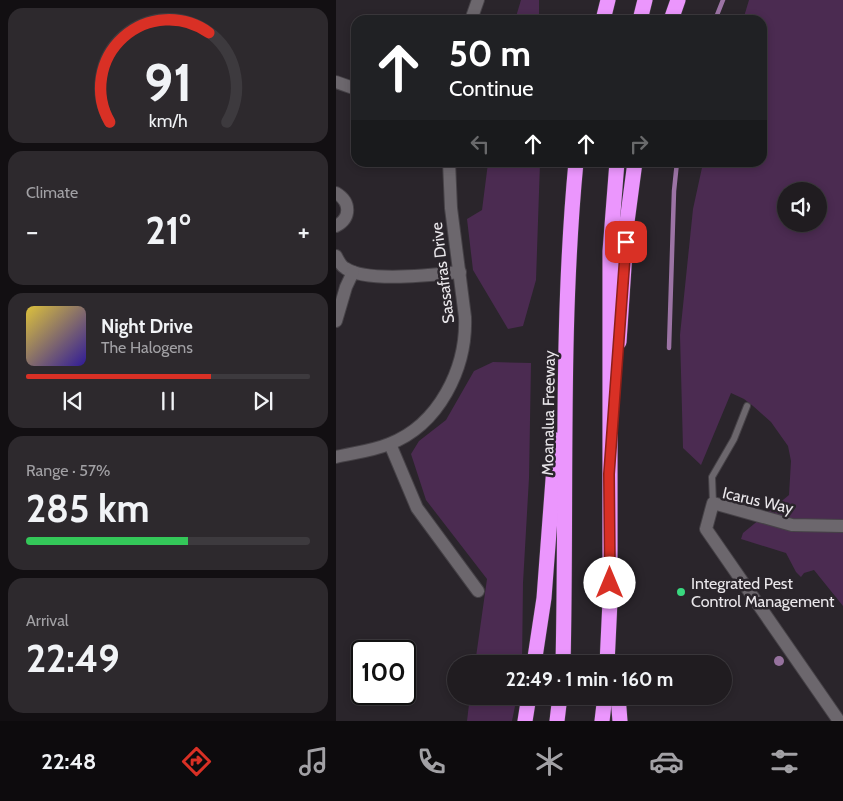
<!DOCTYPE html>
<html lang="en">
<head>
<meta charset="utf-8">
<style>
  body { margin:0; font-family:Cabin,sans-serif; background:#2d292d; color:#f1f3f6; height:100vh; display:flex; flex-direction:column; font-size:19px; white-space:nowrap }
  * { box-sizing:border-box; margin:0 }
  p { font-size:16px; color:#a2a1a5 }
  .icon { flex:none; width:28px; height:28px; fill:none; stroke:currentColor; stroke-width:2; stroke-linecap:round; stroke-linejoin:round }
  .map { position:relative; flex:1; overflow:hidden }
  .side { display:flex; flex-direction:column; gap:8px; padding:8px; background:#120f12; width:336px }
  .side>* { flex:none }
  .hud { position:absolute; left:15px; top:15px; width:416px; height:152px; border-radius:15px; box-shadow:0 2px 8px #0003,0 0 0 1px #3d3a3e; background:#202124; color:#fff; overflow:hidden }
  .buttons { position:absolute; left:441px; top:182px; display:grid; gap:10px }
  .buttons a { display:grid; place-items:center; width:50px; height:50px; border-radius:50%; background:#201c20; box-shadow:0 2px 8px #0003,0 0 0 1px #3d3a3e; font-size:25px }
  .speed { position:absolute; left:15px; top:640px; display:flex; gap:10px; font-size:25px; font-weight:700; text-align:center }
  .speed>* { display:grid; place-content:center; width:65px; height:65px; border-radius:50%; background:#201c20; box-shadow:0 2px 8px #0003,0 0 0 1px #3d3a3e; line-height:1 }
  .speed .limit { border:2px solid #111; border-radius:8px; background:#fff; color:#111 }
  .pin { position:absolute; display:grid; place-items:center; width:42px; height:42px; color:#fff; margin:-21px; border-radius:10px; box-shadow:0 2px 8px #0006 }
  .me { position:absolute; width:55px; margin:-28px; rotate:0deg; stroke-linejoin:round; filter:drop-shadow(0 0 4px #0008) }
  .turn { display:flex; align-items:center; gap:18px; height:105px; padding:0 15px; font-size:22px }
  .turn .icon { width:65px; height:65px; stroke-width:2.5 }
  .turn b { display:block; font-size:35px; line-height:42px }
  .lanes { display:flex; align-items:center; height:48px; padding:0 15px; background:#0003; justify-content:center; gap:25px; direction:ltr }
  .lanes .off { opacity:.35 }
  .big { font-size:38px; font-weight:800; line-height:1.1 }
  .side .tile { flex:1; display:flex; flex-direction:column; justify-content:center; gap:8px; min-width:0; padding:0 18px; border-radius:15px; background:#2d292d }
  .side .dial { align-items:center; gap:0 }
  .dial svg { height:130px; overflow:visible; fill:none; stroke:#3d3a3e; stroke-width:7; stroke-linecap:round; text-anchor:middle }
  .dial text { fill:#f1f3f6; stroke:none }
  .song { display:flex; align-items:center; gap:15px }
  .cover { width:60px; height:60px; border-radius:8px; background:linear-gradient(135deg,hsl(50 70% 55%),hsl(250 70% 35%)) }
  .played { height:5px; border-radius:2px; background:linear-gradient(90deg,#d93025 65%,#3d3a3e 65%) }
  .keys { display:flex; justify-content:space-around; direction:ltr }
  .heat { display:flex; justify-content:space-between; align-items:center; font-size:28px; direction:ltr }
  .charge { height:8px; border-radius:4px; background:linear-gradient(90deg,#34c759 57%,#3d3a3e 0) }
  .trip { position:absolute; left:111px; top:655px; width:285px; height:50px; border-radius:25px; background:#201c20; box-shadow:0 2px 8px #0003,0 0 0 1px #3d3a3e; font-weight:800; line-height:50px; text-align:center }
  .dock { display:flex; height:80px; justify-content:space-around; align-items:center; background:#0d0b0d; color:#a2a1a5 }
  .dock .icon { width:35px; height:35px }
  .dock .on { color:#d93025 }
  .dock b { font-size:22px; color:#f1f3f6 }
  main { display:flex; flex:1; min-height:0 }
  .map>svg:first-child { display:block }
  .green { fill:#4b2b51; fill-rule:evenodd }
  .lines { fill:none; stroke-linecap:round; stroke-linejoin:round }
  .stream { stroke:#9c74a5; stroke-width:4.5 }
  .service-casing { stroke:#464247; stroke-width:8 }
  .minor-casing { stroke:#464247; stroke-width:14 }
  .motorway-casing { stroke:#464247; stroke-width:16 }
  .service { stroke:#6c676d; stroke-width:6 }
  .minor { stroke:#6c676d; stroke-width:12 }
  .motorway { stroke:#eb96fd; stroke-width:15 }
  .tree { fill:#96729e }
  .route-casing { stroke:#8d1f18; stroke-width:12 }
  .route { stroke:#d93025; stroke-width:9 }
  .poi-dot { fill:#39d87f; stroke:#2a252b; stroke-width:2 }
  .labels { text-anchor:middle; stroke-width:5; stroke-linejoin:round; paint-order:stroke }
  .street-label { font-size:16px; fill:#eae7eb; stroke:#2a252b }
  .poi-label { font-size:16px; fill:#eae7eb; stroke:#2a252b; text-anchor:start }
</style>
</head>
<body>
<main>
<section class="side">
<div class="tile dial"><svg viewBox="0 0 100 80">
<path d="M14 69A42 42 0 1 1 86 69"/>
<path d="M14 69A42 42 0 0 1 75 14" stroke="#d93025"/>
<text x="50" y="56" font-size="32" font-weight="700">91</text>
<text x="50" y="72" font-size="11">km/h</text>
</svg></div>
<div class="tile"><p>Climate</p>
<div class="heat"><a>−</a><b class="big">21°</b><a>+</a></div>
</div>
<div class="tile">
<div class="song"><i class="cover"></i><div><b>Night Drive</b><p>The Halogens</p></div></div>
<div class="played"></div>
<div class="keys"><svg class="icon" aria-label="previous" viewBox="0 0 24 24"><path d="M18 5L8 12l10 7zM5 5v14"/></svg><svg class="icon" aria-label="pause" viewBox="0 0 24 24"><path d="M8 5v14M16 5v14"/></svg><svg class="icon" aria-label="next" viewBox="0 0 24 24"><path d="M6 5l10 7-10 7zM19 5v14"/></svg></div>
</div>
<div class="tile"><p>Range · 57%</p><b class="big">285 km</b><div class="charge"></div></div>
<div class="tile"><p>Arrival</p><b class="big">22:49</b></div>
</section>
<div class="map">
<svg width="507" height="721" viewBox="0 0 507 721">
  <rect width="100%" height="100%" fill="#2a252b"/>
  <g class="green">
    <path d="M185,0H203V20H179Z"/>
    <path d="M413,0H507V606L478,570L468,573L465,577L460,572L450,553L405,539L407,533L453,495L455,461L452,446L435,422L417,406L408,399L395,393L365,465L347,448L344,335L357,209L367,163L426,162V20H407ZM450,191H482V224H450Z"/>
    <path d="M152,163H204L200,280L187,326L172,329L137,270L131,219L146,210Z"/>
    <path d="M157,362L195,363L193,478L187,583L186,664H139L151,579L90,500L75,454L83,441L110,420L138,371Z"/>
    <path d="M134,696H181L176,721H131Z"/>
  </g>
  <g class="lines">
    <g class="stream">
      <path d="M379,20L387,0"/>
      <path d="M333,348L338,191L341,162"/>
    </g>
    <defs>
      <path id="service" d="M377,503L376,477L398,439L411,406"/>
      <g id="minor">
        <path d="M135,20L142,0"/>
        <path d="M0,82L20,89"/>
        <path d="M0,193C15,202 15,218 0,226"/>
        <path d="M0,256C2,260 5,266 9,268C30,283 98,275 124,272"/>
        <path d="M0,321L10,287L17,272"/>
        <path d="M54,444L81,508L142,591"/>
        <path d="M0,457C17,453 36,451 53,444C103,425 131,368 129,317L115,208L113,162"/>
        <path d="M503,721L370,529L377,503L456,525L507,526"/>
      </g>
      <g id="motorway">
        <path d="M267,20L272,0"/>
        <path d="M304,20L309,0"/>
        <path d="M335,20L342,0"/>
        <path d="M283,342L291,222L299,162"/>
        <path d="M198,664L208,598L220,440"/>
        <path d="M227,664C231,497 224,329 240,162"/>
        <path d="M271,664L274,601V251L281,162"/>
        <path d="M282,696L284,721"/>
        <path d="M189,721L193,696"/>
        <path d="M221,721L224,696"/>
        <path d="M266,721L269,696"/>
      </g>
    </defs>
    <use href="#service" class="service-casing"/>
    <use href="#minor" class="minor-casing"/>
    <use href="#motorway" class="motorway-casing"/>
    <use href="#service" class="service"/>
    <use href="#minor" class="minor"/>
    <use href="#motorway" class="motorway"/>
  </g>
  <circle class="tree" cx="443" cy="661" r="5"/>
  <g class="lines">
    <defs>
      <path id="route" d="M274,583L273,474L290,242"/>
    </defs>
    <use href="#route" class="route-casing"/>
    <use href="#route" class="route"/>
  </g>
  <circle class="poi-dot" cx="345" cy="592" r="5"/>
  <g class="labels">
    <g class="street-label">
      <text transform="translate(106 273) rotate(-97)" y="6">Sassafras Drive</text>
      <text transform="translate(212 413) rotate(-89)" y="6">Moanalua Freeway</text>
      <text transform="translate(422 500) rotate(13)" y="6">Icarus Way</text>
    </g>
    <g class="poi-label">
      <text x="355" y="589">Integrated Pest<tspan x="355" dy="18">Control Management</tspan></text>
    </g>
  </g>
</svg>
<div class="buttons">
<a><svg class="icon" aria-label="sound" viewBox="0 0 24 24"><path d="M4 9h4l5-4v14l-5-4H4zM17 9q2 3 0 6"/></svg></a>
</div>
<div class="speed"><div class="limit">100</div></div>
<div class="pin" style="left:290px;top:242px;background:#d93025"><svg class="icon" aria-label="arrive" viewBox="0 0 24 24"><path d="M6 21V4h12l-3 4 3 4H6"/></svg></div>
<svg class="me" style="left:274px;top:583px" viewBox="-20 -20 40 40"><circle r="19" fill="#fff"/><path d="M0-13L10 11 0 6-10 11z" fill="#d93025"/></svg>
<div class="trip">22:49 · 1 min · 160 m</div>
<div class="hud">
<div class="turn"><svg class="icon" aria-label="ahead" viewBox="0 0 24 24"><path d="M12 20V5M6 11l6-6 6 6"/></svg><div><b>50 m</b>Continue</div></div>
<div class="lanes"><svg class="icon off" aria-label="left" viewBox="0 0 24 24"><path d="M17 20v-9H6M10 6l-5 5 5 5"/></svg><svg class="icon" aria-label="ahead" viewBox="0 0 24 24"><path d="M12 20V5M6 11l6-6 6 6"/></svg><svg class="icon" aria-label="ahead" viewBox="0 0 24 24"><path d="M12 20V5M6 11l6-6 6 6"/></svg><svg class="icon off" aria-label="right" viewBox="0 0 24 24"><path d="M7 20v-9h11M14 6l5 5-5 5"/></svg></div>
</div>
</div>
</main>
<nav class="dock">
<b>22:48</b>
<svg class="icon on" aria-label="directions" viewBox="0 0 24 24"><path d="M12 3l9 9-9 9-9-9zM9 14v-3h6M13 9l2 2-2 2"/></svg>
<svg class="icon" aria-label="music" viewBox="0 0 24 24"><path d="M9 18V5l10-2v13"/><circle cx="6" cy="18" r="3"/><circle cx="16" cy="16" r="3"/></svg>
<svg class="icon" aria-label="phone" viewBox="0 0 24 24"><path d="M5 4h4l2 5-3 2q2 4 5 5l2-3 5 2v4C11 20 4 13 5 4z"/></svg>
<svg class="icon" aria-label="climate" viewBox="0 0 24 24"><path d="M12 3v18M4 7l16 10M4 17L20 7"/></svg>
<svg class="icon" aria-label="car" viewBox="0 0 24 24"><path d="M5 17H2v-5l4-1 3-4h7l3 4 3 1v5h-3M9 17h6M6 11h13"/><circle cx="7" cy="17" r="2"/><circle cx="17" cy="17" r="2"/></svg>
<svg class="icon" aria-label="filters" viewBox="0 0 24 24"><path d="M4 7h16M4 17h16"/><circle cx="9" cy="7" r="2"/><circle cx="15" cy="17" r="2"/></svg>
</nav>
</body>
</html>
